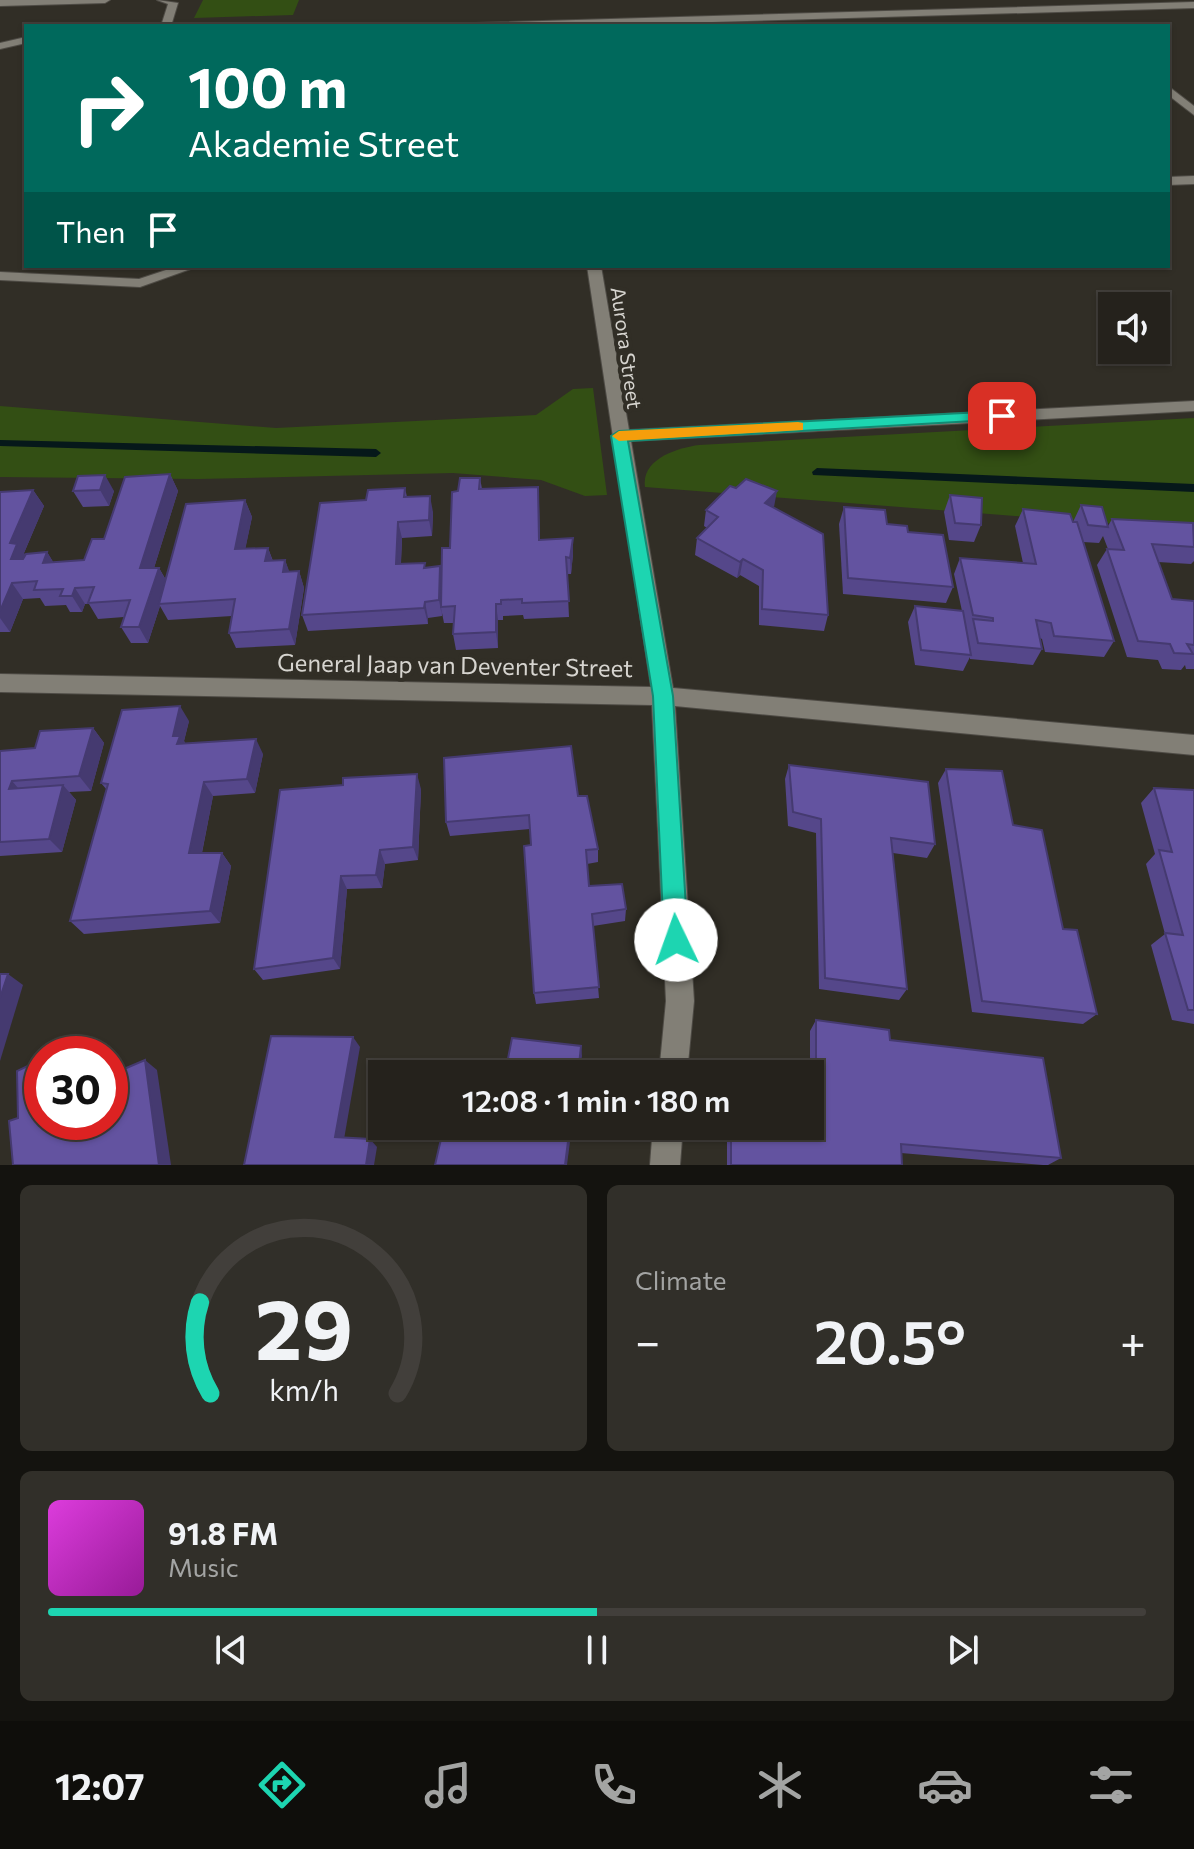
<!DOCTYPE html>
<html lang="en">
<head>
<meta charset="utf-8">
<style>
  body { margin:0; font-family:Commissioner,sans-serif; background:#312f29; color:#f1f3f6; height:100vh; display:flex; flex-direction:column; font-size:30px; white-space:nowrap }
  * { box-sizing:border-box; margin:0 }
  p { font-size:26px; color:#a3a4a3 }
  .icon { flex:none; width:44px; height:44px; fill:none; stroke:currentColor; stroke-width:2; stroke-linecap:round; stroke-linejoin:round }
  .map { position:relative; height:1165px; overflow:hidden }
  .sheet { display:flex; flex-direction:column; gap:20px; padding:20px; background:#14130f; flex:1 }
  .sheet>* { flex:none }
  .hud { position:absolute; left:24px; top:24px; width:1146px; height:244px; border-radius:0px; box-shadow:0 2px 6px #0004,0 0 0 2px #423f3b; background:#00695c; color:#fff; overflow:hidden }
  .fabs { position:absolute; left:1098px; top:292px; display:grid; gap:16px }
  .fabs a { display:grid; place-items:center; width:72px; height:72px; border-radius:0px; background:#25221c; box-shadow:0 2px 6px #0004,0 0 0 2px #423f3b; font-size:40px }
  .speed { position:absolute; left:24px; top:1036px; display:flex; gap:16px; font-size:40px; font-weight:700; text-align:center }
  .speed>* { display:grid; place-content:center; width:104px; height:104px; border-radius:50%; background:#25221c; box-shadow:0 2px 6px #0004,0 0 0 2px #423f3b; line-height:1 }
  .speed .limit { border:12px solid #d22; background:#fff; color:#111 }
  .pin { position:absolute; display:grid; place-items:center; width:68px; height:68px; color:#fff; margin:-34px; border-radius:16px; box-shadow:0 4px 12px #0006 }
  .me { position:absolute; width:88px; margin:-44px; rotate:357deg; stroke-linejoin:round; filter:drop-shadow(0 0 6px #0008) }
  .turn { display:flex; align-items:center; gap:28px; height:168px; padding:0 32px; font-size:36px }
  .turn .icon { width:104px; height:104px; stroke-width:2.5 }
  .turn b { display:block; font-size:56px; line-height:68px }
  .then { display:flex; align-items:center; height:76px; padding:0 32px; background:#0003; gap:16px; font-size:30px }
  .big { font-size:60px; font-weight:600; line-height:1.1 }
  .sheet .widget { flex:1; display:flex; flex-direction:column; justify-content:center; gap:12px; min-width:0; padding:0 28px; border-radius:12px; background:#312f29 }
  .sheet .dial { align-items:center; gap:0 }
  .dial svg { height:208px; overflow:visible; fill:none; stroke:#423f3b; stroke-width:7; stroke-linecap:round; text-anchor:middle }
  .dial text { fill:#f1f3f6; stroke:none }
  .song { display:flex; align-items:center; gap:24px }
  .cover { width:96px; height:96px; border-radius:12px; background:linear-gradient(135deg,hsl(300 70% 55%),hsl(300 70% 35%)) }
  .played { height:8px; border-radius:4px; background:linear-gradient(90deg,#1dd5b1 50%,#423f3b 50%) }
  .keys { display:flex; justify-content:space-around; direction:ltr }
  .heat { display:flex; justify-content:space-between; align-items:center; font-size:44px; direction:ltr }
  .sheet .tiles { flex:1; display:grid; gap:20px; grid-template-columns:1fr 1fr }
  .widget:last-child { grid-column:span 2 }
  .trip { position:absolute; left:368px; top:1060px; width:456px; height:80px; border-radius:0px; background:#25221c; box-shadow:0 2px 6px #0004,0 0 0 2px #423f3b; font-weight:600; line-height:80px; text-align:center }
  .menu { display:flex; height:128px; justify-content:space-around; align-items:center; background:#0f0e0b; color:#a3a4a3 }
  .menu .icon { width:56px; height:56px }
  .menu .active { color:#1dd5b1 }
  .menu b { font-size:36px; color:#f1f3f6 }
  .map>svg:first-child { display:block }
  .green { fill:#334f14 }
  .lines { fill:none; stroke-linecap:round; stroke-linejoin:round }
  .stream { fill:#06181a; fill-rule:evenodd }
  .lane-casing { stroke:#4e4b45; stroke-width:2 }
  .street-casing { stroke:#4e4b45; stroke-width:2 }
  .lane { fill:#827f76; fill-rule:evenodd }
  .street { fill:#827f76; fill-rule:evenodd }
  .wall { fill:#55478a }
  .shaded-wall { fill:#453a70 }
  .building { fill:#6353a0; stroke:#453a70; stroke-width:2 }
  .route { fill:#1dd5b1; stroke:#138a73; stroke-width:2 }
  .slow { fill:#f59e0b }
  .labels { text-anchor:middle; stroke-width:8; stroke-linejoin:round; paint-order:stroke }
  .far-street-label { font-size:20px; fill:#d6d4cf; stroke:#312e26 }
  .street-label { font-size:24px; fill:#d6d4cf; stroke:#312e26 }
</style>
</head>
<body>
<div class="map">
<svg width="1194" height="1165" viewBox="0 0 1194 1165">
  <rect width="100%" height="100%" fill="#312e26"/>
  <g class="green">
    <path d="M203,0H299L293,15L194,18Z"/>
    <path d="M593,388L607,495L585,496L541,480L453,473L198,479L0,477V406L276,428L536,415L573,389Z"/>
    <path d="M1194,418V530L645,487C641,459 677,448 699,445Z"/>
  </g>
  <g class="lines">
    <g class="stream">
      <path d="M0,440L376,449L381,453L376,457L0,446Z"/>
      <path d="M817,468L1194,484V492L813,475L812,472Z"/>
    </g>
    <defs>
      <g id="lane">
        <path d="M0,0H110L105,3L0,6Z"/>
        <path d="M157,0L178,3L171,26H161L168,4Z"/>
      </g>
      <g id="street">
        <path d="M1194,2V8L575,26H470L475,23Z"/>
        <path d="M26,37V43L0,49V43Z"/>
        <path d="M1168,86L1194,106V115L1168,95Z"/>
        <path d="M1194,176V184L1168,185V177Z"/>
        <path d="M178,266H199L140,287L0,280V272L139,279Z"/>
        <path d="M587,266H601L629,430L1194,401V411L631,441L673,688L1194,735V755L675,706L694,1001L687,1074H659L666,1001L652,705L0,692V674L651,687Z"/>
        <path d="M653,1126H683L680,1165H650Z"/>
      </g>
    </defs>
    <use href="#lane" class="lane-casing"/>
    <use href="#street" class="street-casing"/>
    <use href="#lane" class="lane"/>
    <use href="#street" class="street"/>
  </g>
  <g class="wall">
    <path d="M170,474L178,491L154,568H159L166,580L245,500L252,517L245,549L268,548L273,561L285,560L289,572L299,571L304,588L295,645L236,648L229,633L232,616L168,620L160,606L148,643H131L121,627L124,617L98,619L89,604H85L82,612H70L66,605L45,606L40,598L23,599L10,632H0V492L33,490L44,506L24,553L25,555L47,552L53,562L84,560L104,539Z"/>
    <path d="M78,476L114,491L109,506L83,507L73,491Z"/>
    <path d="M480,478L482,489L539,503L540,540L573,554L571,574H567L569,617L524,619L523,615L503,616V620H498V648L456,650L453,634L454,623H444L442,613V616L428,618V624L308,631L302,615L366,500L405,488L407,497L433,512L432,536L402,538L401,563L426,568L440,566L442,575L450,548L458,491Z"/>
    <path d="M950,495L981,525L974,542L949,540L944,512Z"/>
    <path d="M1081,505L1108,526L1112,519L1194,525V561L1191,564L1158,562L1172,599L1194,601V669H1186L1185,665L1181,670L1162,669L1158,660L1127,657L1097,565L1107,549H1108L1103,536L1099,543L1083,542L1114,641L1104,657L1045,652L1042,639L1040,638L1042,649L1033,665L970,659V657L963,671L915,665L908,622L915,606L962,611L954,574L960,558L1023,563L1015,526L1023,509L1073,522Z"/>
    <path d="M844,507L887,524L953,587L946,603L843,594L839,524Z"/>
    <path d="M773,508L828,615L824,631L759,625V586L740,575L737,578L695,555L697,538L707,528L704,526L706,510Z"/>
    <path d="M189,721L184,741L185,743L263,754L255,793L213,796L202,853H222L231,866L220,923L84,934L70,921L107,790L101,783Z"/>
    <path d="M93,728L104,743L91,791L69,792L76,800L62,852L0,856V751L35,748Z"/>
    <path d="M789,765L935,844L927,858L893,853L907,989L899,1000L819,989L816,833L788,826L785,779Z"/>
    <path d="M946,769L1013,825L1063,929L1097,1014L1083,1024L972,1012L938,783Z"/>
    <path d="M1154,788L1194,790V1024L1172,1020L1151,945L1165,934L1146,864L1155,854L1141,803Z"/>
    <path d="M421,789L418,860L385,864L382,888L347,889L340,969L263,980L254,969Z"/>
    <path d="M578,796L598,849V862L587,864L589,886L626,909L625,921L593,926L599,998L536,1004L534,993L530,829L450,836L446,822Z"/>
    <path d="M816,1020L890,1040L1061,1158L1048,1165H1043L901,1153L902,1165H727V1126H810V1074H781L784,1070L810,1072V1031Z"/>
  </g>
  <g class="shaded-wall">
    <path d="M170,474L178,491L149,584L140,568Z"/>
    <path d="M105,475L114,491L109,506L100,490Z"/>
    <path d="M33,490L44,506L24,553L28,560L11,559L10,543Z"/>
    <path d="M777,491L774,507L765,503Z"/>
    <path d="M430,496L433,512L432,536L429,520Z"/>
    <path d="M245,500L252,517L242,565L235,549Z"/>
    <path d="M398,522L402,538L400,580L396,564Z"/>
    <path d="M573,538V554L571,574L570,558Z"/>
    <path d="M268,548L274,565L265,561Z"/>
    <path d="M47,552L57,568L43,563Z"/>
    <path d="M743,559L740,575L737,578L740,562Z"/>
    <path d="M285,560L291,576L283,572Z"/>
    <path d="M440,566L443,582L441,607L442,616L439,600Z"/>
    <path d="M159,568L168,584L159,604L160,606L148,643L139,627Z"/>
    <path d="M299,571L304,588L295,645L289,629Z"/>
    <path d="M12,583L23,599L10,632L0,618V611Z"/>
    <path d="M75,588L85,604L82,612L72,596Z"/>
    <path d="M425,602L428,618V624L424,608Z"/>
    <path d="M496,604L498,620V648L496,632Z"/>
    <path d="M180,706L189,721L184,741L190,750L187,759L173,736Z"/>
    <path d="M93,728L104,743L91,791L79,776Z"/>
    <path d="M256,739L263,754L255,793L247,779Z"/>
    <path d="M417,774L421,789L418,860L413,847Z"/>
    <path d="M12,781L25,796L9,789Z"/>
    <path d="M204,782L213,796L199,867L189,853Z"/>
    <path d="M63,785L76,800L62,852L49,839Z"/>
    <path d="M380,850L385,864L382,888L376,875Z"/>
    <path d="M222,853L231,866L220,923L210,911Z"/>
    <path d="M341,876L347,889L340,969L333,958Z"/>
    <path d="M8,974L23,985L0,1061V998Z"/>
    <path d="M353,1037L360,1047L343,1145L335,1137Z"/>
    <path d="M73,1045L85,1054H73Z"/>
    <path d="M581,1046L582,1056L579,1074H578Z"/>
    <path d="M145,1060L157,1070L171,1165H159Z"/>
    <path d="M570,1126H572L567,1165H565Z"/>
    <path d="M370,1139L377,1147L374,1165H366Z"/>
  </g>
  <g class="building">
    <path d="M170,474L140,568H159L139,627H121L130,600L88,603L94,587L75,588L72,596H60L63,589L34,590L37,581L12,583L0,611V492L33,490L10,543L17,544L11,559H23L26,554L47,552L43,563L84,560L92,539H104L125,477Z"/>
    <path d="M105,475L100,490L73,491L78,476Z"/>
    <path d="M460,478H480L479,489L538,487L539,540L573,538L570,558L566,557L569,601L522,603V599L501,600V604H496V632L453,634L455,606L441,607L442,548H450L452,492L458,491Z"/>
    <path d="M746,479L777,491L765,503L823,534L828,615L762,609L763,570L743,559L740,562L697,538L718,517L706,510L730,486L736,488Z"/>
    <path d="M405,488L404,497L430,496L429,520L398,522L396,564L425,563L424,568L440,566L439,600L425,602L424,608L302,615L320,503L366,500L368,490Z"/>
    <path d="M950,495L982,498L981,525L955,523Z"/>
    <path d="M245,500L235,549L268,548L265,561L285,560L283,572L299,571L289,629L229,633L235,599L159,604L186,504Z"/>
    <path d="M1081,505L1102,507L1108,527L1088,525Z"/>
    <path d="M844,507L885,510L887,524L907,526L908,532L943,535L953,587L848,578Z"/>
    <path d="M1023,509L1070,514L1073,522H1077L1114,641L1054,636L1051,623L1036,620L1042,649L978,643L973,619L993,621V618L973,615L960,558L1036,564Z"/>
    <path d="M1112,519L1193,523L1194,547L1152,544L1172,599L1194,601V645L1187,644L1193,654L1174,653L1170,644L1138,641L1107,549L1124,550Z"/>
    <path d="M915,606L963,611L971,655L921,650Z"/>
    <path d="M180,706L173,736H180L177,744L256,739L247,779L204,782L189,853H222L210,911L70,921L108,784L101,783L122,710Z"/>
    <path d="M93,728L79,776L12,781L9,789L63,785L49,839L0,842V751L35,748L40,731Z"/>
    <path d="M571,746L578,796H587L598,849L586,850L589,886L622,884L626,909L592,914L599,987L534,993L524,846L531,845L529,815L446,822L444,758Z"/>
    <path d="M789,765L928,782L935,844L891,838L907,989L825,978L821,819L793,812Z"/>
    <path d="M946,769L1002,771L1013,825L1042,830L1063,929L1077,930L1097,1014L982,1001Z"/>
    <path d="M417,774L413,847L380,850L376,875L341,876L333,958L254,969L280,790L343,785V778Z"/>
    <path d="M1154,788L1194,790V1010H1188L1165,933L1183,935L1159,850L1172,852Z"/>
    <path d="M0,974H8L0,998Z"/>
    <path d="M816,1020L889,1030L890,1040L1043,1058L1061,1158L901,1144L902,1165H731V1126H810V1074H784V1070L816,1073Z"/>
    <path d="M271,1036L353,1037L335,1137L370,1139L366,1165H244Z"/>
    <path d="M512,1038L581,1046L578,1074H505Z"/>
    <path d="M73,1045V1054H54Z"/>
    <path d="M42,1059V1122H110V1075L145,1060L159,1165H13L9,1121L18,1118L17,1071Z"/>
    <path d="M444,1126H570L565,1165H435Z"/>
  </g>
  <path class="route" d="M1002,411L1010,416L1008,419L628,441L673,696L688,940L685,949L676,952L668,949L664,940L653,696L611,436L619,431Z"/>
  <path class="slow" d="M798,422L803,423V430L619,441L612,436L619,431Z"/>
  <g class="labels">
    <g class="far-street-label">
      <text transform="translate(626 348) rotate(82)" y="7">Aurora Street</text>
    </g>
    <g class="street-label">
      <text transform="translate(455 666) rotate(1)" y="8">General Jaap van Deventer Street</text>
    </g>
  </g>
</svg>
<div class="fabs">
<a><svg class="icon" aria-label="sound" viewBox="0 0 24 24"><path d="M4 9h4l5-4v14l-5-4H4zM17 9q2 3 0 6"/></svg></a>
</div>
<div class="speed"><div class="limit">30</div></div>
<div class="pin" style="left:1002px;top:416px;background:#d93025"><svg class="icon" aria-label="arrive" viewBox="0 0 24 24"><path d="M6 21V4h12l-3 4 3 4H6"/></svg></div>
<svg class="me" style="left:676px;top:940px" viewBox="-20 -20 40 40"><circle r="19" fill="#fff"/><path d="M0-13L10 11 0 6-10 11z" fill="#1dd5b1"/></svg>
<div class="trip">12:08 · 1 min · 180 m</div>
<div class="hud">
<div class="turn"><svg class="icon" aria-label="right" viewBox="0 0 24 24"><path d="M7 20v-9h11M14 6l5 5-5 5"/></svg><div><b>100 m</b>Akademie Street</div></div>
<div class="then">Then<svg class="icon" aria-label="arrive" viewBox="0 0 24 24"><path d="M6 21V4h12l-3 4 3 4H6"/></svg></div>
</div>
</div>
<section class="sheet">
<div class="tiles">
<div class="widget dial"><svg viewBox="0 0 100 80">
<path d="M14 69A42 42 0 1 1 86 69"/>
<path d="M14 69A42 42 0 0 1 10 34" stroke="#1dd5b1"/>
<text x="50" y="56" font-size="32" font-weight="700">29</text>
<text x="50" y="72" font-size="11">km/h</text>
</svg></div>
<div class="widget"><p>Climate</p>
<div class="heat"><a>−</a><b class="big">20.5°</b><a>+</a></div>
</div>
<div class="widget">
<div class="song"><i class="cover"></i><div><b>91.8 FM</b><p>Music</p></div></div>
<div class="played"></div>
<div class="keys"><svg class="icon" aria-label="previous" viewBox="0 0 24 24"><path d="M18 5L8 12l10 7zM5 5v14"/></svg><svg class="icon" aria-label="pause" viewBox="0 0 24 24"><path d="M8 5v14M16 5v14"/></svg><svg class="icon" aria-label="next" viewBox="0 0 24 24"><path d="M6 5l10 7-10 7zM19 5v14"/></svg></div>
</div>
</div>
</section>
<nav class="menu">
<b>12:07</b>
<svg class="icon active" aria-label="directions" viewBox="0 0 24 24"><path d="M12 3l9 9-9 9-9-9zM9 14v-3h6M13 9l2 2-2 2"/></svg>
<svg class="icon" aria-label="music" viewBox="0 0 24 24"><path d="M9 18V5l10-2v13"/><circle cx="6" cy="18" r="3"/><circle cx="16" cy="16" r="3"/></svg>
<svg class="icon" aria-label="phone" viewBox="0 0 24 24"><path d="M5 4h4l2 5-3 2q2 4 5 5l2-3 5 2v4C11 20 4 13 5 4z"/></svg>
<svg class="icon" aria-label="climate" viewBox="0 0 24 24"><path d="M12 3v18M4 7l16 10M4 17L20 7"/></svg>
<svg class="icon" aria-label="car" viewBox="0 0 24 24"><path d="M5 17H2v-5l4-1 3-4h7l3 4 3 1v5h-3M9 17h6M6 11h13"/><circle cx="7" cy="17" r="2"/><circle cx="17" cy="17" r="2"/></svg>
<svg class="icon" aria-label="filters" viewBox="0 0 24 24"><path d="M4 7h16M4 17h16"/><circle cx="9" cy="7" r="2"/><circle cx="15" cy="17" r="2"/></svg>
</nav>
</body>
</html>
